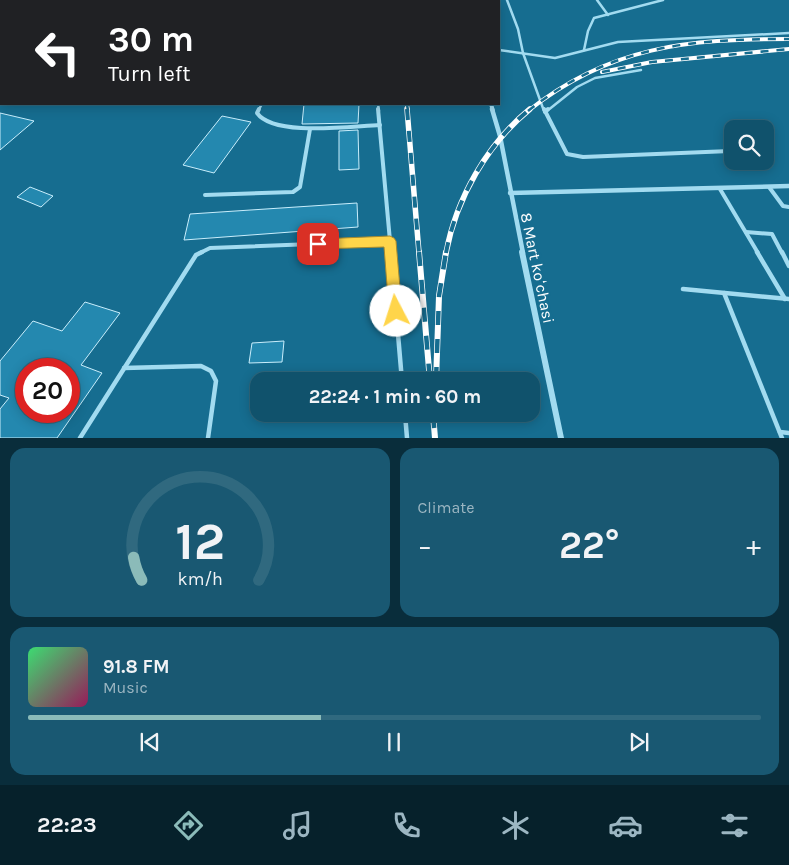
<!DOCTYPE html>
<html lang="en">
<head>
<meta charset="utf-8">
<style>
  body { margin:0; font-family:Karla,sans-serif; background:#195872; color:#f1f3f6; height:100vh; display:flex; flex-direction:column; font-size:19px; white-space:nowrap }
  * { box-sizing:border-box; margin:0 }
  p { font-size:16px; color:#9cb6c2 }
  .icon { flex:none; width:28px; height:28px; fill:none; stroke:currentColor; stroke-width:2; stroke-linecap:round; stroke-linejoin:round }
  .map { position:relative; height:438px; overflow:hidden }
  .panel { display:flex; flex-direction:column; gap:10px; padding:10px; background:#092d3b; flex:1 }
  .panel>* { flex:none }
  .guide { position:absolute; left:0px; top:0px; width:500px; height:105px; box-shadow:0 2px 12px #0003,0 0 0 1px #30697f; background:#202124; color:#fff; overflow:hidden }
  .tools { position:absolute; left:724px; top:120px; display:grid; gap:10px }
  .tools a { display:grid; place-items:center; width:50px; height:50px; border-radius:10px; background:#10526c; box-shadow:0 2px 12px #0003,0 0 0 1px #30697f; font-size:25px }
  .speed { position:absolute; left:15px; top:358px; display:flex; gap:10px; font-size:25px; font-weight:700; text-align:center }
  .speed>* { display:grid; place-content:center; width:65px; height:65px; border-radius:50%; background:#10526c; box-shadow:0 2px 12px #0003,0 0 0 1px #30697f; line-height:1 }
  .speed .limit { border:8px solid #d22; background:#fff; color:#111 }
  .pin { position:absolute; display:grid; place-items:center; width:42px; height:42px; color:#fff; margin:-21px; border-radius:10px; box-shadow:0 2px 8px #0006 }
  .me { position:absolute; width:55px; margin:-28px; rotate:355deg; stroke-linejoin:round; filter:drop-shadow(0 0 4px #0008) }
  .turn { display:flex; align-items:center; gap:18px; height:105px; padding:0 25px; font-size:22px }
  .turn .icon { width:65px; height:65px; stroke-width:2.5 }
  .turn b { display:block; font-size:35px; line-height:42px }
  .big { font-size:38px; font-weight:700; line-height:1.1 }
  .panel .widget { flex:1; display:flex; flex-direction:column; justify-content:center; gap:8px; min-width:0; padding:0 18px; border-radius:15px; background:#195872 }
  .panel .dial { align-items:center; gap:0 }
  .dial svg { height:130px; overflow:visible; fill:none; stroke:#30697f; stroke-width:7; stroke-linecap:round; text-anchor:middle }
  .dial text { fill:#f1f3f6; stroke:none }
  .song { display:flex; align-items:center; gap:15px }
  .cover { width:60px; height:60px; border-radius:8px; background:linear-gradient(135deg,hsl(140 70% 55%),hsl(330 70% 35%)) }
  .played { height:5px; border-radius:2px; background:linear-gradient(90deg,#8bbbb9 40%,#30697f 40%) }
  .keys { display:flex; justify-content:space-around; direction:ltr }
  .heat { display:flex; justify-content:space-between; align-items:center; font-size:28px; direction:ltr }
  .panel .tiles { flex:1; display:grid; gap:10px; grid-template-columns:1fr 1fr }
  .widget:last-child { grid-column:span 2 }
  .trip { position:absolute; left:250px; top:372px; width:290px; height:50px; border-radius:15px; background:#10526c; box-shadow:0 2px 12px #0003,0 0 0 1px #30697f; font-weight:700; line-height:50px; text-align:center }
  .tabs { display:flex; height:80px; justify-content:space-around; align-items:center; background:#06212b; color:#9cb6c2 }
  .tabs .icon { width:35px; height:35px }
  .tabs .current { color:#8bbbb9 }
  .tabs b { font-size:22px; color:#f1f3f6 }
  .map>svg:first-child { display:block }
  .building { fill:#2488af; stroke:#c9eefc; fill-rule:evenodd }
  .lines { fill:none; stroke-linecap:round; stroke-linejoin:round }
  .service-far2 { stroke:#a2dbf0; stroke-width:2.5 }
  .service-far1 { stroke:#a2dbf0; stroke-width:4 }
  .service { stroke:#a2dbf0; stroke-width:4.5 }
  .minor-far2 { stroke:#a2dbf0; stroke-width:4 }
  .minor-far1 { stroke:#a2dbf0; stroke-width:4.5 }
  .minor { stroke:#a2dbf0; stroke-width:6 }
  .rail-far2-casing { stroke:#fff; stroke-width:4 }
  .rail-far1-casing { stroke:#fff; stroke-width:5.5 }
  .rail-casing { stroke:#fff; stroke-width:6 }
  .rail-far2 { stroke:#166d90; stroke-width:2.5; stroke-dasharray:8; stroke-linecap:butt }
  .rail-far1 { stroke:#166d90; stroke-width:4; stroke-dasharray:11; stroke-linecap:butt }
  .rail { stroke:#166d90; stroke-width:4.5; stroke-dasharray:14; stroke-linecap:butt }
  .route { fill:#ffd54a; stroke:#a68a30 }
  .labels { text-anchor:middle; stroke-width:5; stroke-linejoin:round; paint-order:stroke }
  .street-label { font-size:16px; fill:#fff; stroke:#166d90 }
</style>
</head>
<body>
<div class="map">
<svg width="789" height="438" viewBox="0 0 789 438">
  <rect width="100%" height="100%" fill="#166d90"/>
  <g class="building">
    <path d="M304,104H359L358,123L302,124Z"/>
    <path d="M0,113L34,121L0,150Z"/>
    <path d="M222,116L251,122L214,173L183,165Z"/>
    <path d="M358,130L359,169L339,170V131Z"/>
    <path d="M30,187L53,196L41,207L17,197Z"/>
    <path d="M357,203L358,227L184,240L190,214Z"/>
    <path d="M85,302L120,313L81,365L102,373L57,438H0V409L9,398L0,395V361L33,321L62,331ZM26,369H69V411H26Z"/>
    <path d="M284,341L282,362L249,363L252,343Z"/>
  </g>
  <g class="lines">
    <g class="service-far2">
      <path d="M507,0L518,29L523,53L544,111"/>
      <path d="M597,0L608,15"/>
      <path d="M499,50L555,58L618,42L789,33"/>
      <path d="M584,50L588,31L594,18L663,0"/>
      <path d="M378,104L379,111"/>
      <path d="M258,111L262,104"/>
      <path d="M547,111L577,87L595,78L641,70"/>
    </g>
    <g class="service-far1">
      <path d="M259,109L257,113C274,137 351,126 380,125"/>
      <path d="M544,109L567,154L583,157L730,151"/>
      <path d="M545,112L548,109"/>
      <path d="M769,187L783,206L789,207"/>
      <path d="M720,189L758,253"/>
      <path d="M205,195L293,192L300,187L310,129"/>
      <path d="M746,232L772,234L782,253"/>
      <path d="M390,241L391,253"/>
      <path d="M200,253L210,248L390,241L378,109"/>
    </g>
    <g class="service">
      <path d="M391,252L402,381"/>
      <path d="M757,252L785,299"/>
      <path d="M782,252L789,266"/>
      <path d="M683,289L789,299"/>
      <path d="M724,293L782,438"/>
      <path d="M124,368L201,366L211,371L216,381L208,438"/>
      <path d="M405,414L407,438"/>
      <path d="M780,432L789,433"/>
      <path d="M80,438L196,255L202,252"/>
    </g>
    <path class="minor-far2" d="M491,104L493,111"/>
    <g class="minor-far1">
      <path d="M492,109L500,136L523,253"/>
      <path d="M510,193L789,186"/>
    </g>
    <path class="minor" d="M522,252L561,438"/>
    <defs>
      <g id="rail-far2">
        <path d="M602,72L652,62L789,49"/>
        <path d="M407,104L408,111"/>
        <path d="M528,111C610,46 688,39 789,39"/>
      </g>
      <g id="rail-far1">
        <path d="M407,109L419,253"/>
        <path d="M446,253C456,199 487,144 530,109"/>
      </g>
      <g id="rail">
        <path d="M419,252L430,381"/>
        <path d="M436,381L439,296L446,252"/>
        <path d="M433,414L435,438"/>
      </g>
    </defs>
    <use href="#rail-far2" class="rail-far2-casing"/>
    <use href="#rail-far1" class="rail-far1-casing"/>
    <use href="#rail" class="rail-casing"/>
    <use href="#rail-far2" class="rail-far2"/>
    <use href="#rail-far1" class="rail-far1"/>
    <use href="#rail" class="rail"/>
  </g>
  <path class="route" d="M390,236L394,238L396,241L402,311L400,316L396,318L391,316L389,311L384,247L318,249L313,248L312,244L313,241L318,239Z"/>
  <g class="labels">
    <g class="street-label">
      <text transform="translate(538 268) rotate(78)" y="6">8 Mart koʻchasi</text>
    </g>
  </g>
</svg>
<div class="tools">
<a><svg class="icon" aria-label="search" viewBox="0 0 24 24"><circle cx="10" cy="10" r="6"/><path d="M15 15l6 6"/></svg></a>
</div>
<div class="speed"><div class="limit">20</div></div>
<div class="pin" style="left:318px;top:244px;background:#d93025"><svg class="icon" aria-label="arrive" viewBox="0 0 24 24"><path d="M6 21V4h12l-3 4 3 4H6"/></svg></div>
<svg class="me" style="left:396px;top:311px" viewBox="-20 -20 40 40"><circle r="19" fill="#fff"/><path d="M0-13L10 11 0 6-10 11z" fill="#ffd54a"/></svg>
<div class="trip">22:24 · 1 min · 60 m</div>
<div class="guide">
<div class="turn"><svg class="icon" aria-label="left" viewBox="0 0 24 24"><path d="M17 20v-9H6M10 6l-5 5 5 5"/></svg><div><b>30 m</b>Turn left</div></div>
</div>
</div>
<section class="panel">
<div class="tiles">
<div class="widget dial"><svg viewBox="0 0 100 80">
<path d="M14 69A42 42 0 1 1 86 69"/>
<path d="M14 69A42 42 0 0 1 9 55" stroke="#8bbbb9"/>
<text x="50" y="56" font-size="32" font-weight="700">12</text>
<text x="50" y="72" font-size="11">km/h</text>
</svg></div>
<div class="widget"><p>Climate</p>
<div class="heat"><a>−</a><b class="big">22°</b><a>+</a></div>
</div>
<div class="widget">
<div class="song"><i class="cover"></i><div><b>91.8 FM</b><p>Music</p></div></div>
<div class="played"></div>
<div class="keys"><svg class="icon" aria-label="previous" viewBox="0 0 24 24"><path d="M18 5L8 12l10 7zM5 5v14"/></svg><svg class="icon" aria-label="pause" viewBox="0 0 24 24"><path d="M8 5v14M16 5v14"/></svg><svg class="icon" aria-label="next" viewBox="0 0 24 24"><path d="M6 5l10 7-10 7zM19 5v14"/></svg></div>
</div>
</div>
</section>
<nav class="tabs">
<b>22:23</b>
<svg class="icon current" aria-label="directions" viewBox="0 0 24 24"><path d="M12 3l9 9-9 9-9-9zM9 14v-3h6M13 9l2 2-2 2"/></svg>
<svg class="icon" aria-label="music" viewBox="0 0 24 24"><path d="M9 18V5l10-2v13"/><circle cx="6" cy="18" r="3"/><circle cx="16" cy="16" r="3"/></svg>
<svg class="icon" aria-label="phone" viewBox="0 0 24 24"><path d="M5 4h4l2 5-3 2q2 4 5 5l2-3 5 2v4C11 20 4 13 5 4z"/></svg>
<svg class="icon" aria-label="climate" viewBox="0 0 24 24"><path d="M12 3v18M4 7l16 10M4 17L20 7"/></svg>
<svg class="icon" aria-label="car" viewBox="0 0 24 24"><path d="M5 17H2v-5l4-1 3-4h7l3 4 3 1v5h-3M9 17h6M6 11h13"/><circle cx="7" cy="17" r="2"/><circle cx="17" cy="17" r="2"/></svg>
<svg class="icon" aria-label="filters" viewBox="0 0 24 24"><path d="M4 7h16M4 17h16"/><circle cx="9" cy="7" r="2"/><circle cx="15" cy="17" r="2"/></svg>
</nav>
</body>
</html>
